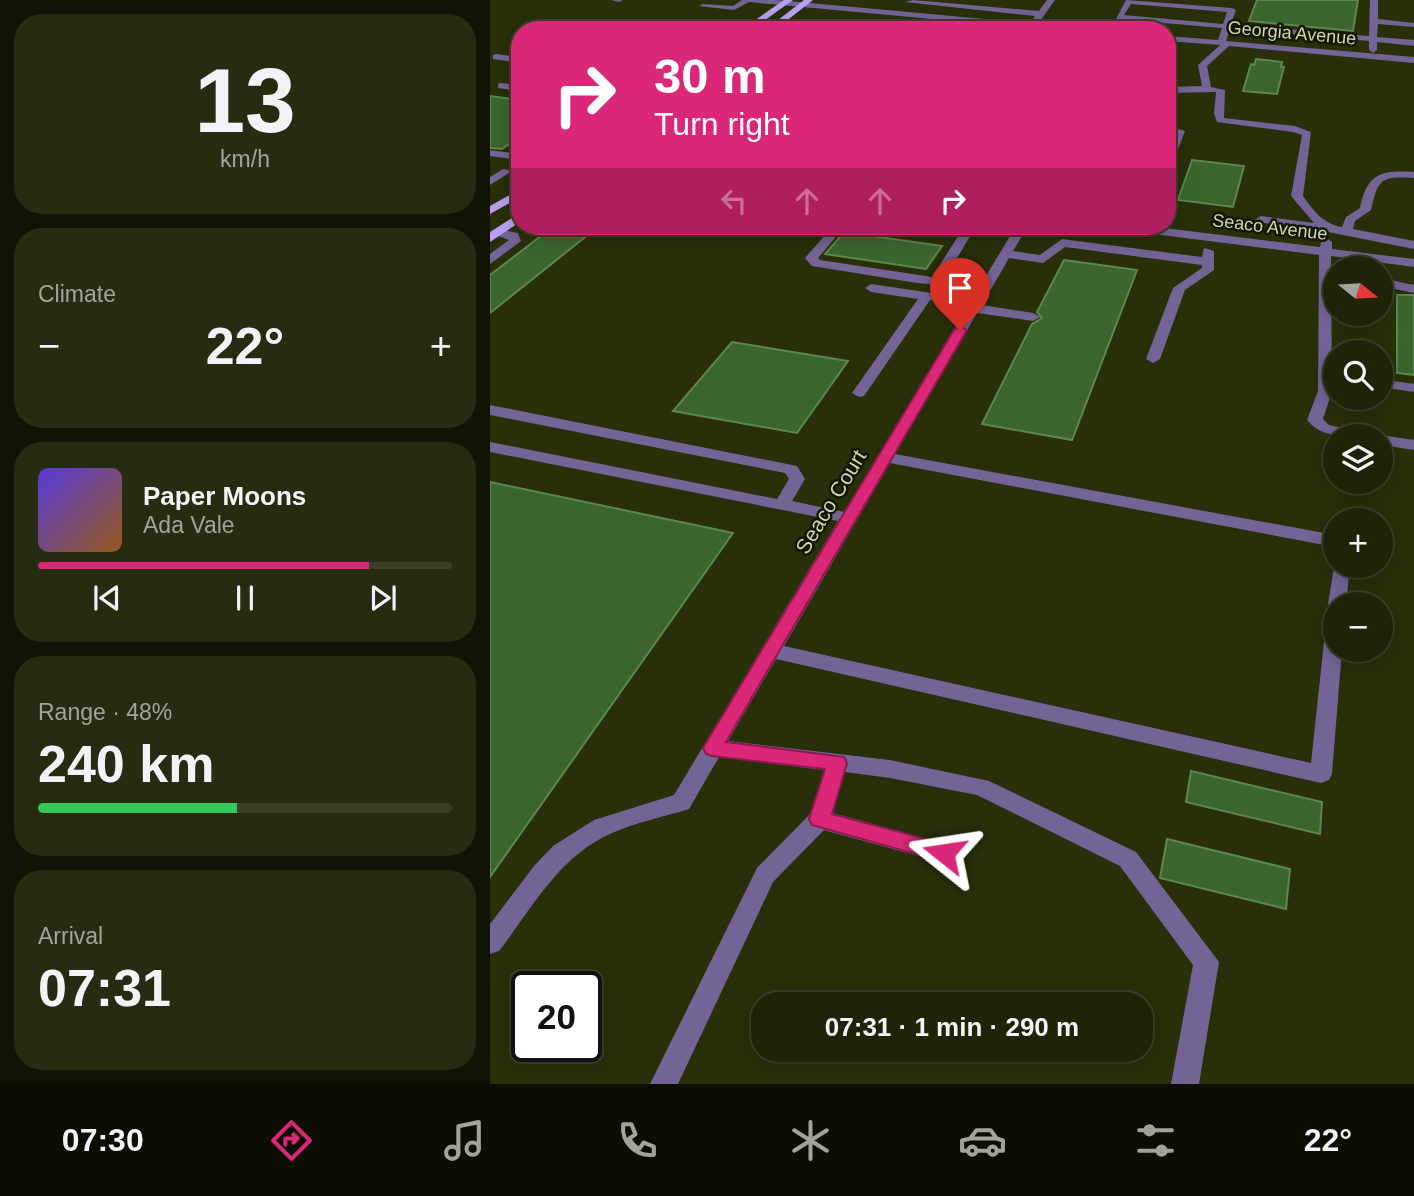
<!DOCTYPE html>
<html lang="en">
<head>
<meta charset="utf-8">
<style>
  body { margin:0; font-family:Helvetica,sans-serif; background:#272b11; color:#f1f3f6; height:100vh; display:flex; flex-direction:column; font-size:26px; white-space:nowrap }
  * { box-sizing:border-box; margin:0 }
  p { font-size:23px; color:#a1a49b }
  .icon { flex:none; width:38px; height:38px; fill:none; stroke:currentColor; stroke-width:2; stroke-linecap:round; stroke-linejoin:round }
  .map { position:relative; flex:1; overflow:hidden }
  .side { display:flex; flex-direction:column; gap:14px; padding:14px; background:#111304; width:490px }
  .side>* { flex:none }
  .hud { position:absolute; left:21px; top:21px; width:665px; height:214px; border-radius:28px; box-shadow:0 4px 18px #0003,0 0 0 2px #3c4028; background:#db2777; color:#fff; overflow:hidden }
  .needle { width:46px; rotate:108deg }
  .controls { position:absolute; left:833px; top:256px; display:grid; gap:14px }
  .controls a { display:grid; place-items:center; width:70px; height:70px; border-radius:50%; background:#1f2307; box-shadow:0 4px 18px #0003,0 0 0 2px #3c4028; font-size:35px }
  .speed { position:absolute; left:21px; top:971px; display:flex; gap:14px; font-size:35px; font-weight:700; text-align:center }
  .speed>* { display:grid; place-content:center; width:91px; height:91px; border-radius:50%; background:#1f2307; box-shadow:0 4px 18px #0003,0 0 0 2px #3c4028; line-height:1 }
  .speed .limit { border:4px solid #111; border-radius:10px; background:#fff; color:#111 }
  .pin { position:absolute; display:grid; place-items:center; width:60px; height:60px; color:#fff; margin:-72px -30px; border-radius:50% 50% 50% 0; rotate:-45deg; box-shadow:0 0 7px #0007 }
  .pin .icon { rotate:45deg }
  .me { position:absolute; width:77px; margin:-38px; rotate:285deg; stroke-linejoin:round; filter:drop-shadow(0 0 5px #0008) }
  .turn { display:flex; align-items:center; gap:24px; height:147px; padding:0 28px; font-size:32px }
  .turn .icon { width:91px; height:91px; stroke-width:2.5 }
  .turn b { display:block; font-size:49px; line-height:60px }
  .lanes { display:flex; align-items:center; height:66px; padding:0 28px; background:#0003; justify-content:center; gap:35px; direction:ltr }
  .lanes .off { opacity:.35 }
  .big { font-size:52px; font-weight:700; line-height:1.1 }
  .side .widget { flex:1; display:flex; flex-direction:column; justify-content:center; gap:10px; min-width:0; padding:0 24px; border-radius:28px; background:#272b11 }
  .side .dial { align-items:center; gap:0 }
  .dial b { font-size:91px; line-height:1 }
  .song { display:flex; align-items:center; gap:21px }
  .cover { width:84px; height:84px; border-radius:10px; background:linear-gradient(135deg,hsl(250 70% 55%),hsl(30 70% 35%)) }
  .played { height:7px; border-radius:4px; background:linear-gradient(90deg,#db2777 80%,#3c4028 80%) }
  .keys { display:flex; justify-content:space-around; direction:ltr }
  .heat { display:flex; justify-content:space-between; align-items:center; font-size:38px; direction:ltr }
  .charge { height:10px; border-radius:5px; background:linear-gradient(90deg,#34c759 48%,#3c4028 0) }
  .trip { position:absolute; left:261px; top:992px; width:402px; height:70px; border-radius:28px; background:#1f2307; box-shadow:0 4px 18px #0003,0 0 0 2px #3c4028; font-weight:700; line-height:70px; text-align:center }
  .menu { display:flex; height:112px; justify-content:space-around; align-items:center; background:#0c0e03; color:#a1a49b }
  .menu .icon { width:49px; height:49px }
  .menu .selected { color:#db2777 }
  .menu b { font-size:32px; color:#f1f3f6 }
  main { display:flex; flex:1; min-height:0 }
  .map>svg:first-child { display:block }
  .building { fill:#3c652d; stroke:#5c874d; stroke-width:2 }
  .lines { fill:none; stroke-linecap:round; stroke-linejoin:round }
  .minor { fill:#736496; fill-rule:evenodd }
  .major { fill:#b99ff1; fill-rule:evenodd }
  .route { fill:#db2777; stroke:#8e194d; stroke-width:2 }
  .labels { text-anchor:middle; stroke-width:5; stroke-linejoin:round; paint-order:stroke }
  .far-street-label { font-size:18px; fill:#ced6b2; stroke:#131700 }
  .street-label { font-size:21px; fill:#ced6b2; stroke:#131700 }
</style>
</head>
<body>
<main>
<section class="side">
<div class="widget dial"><b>13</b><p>km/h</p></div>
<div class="widget"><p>Climate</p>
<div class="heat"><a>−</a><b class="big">22°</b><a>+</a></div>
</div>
<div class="widget">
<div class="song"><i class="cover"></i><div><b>Paper Moons</b><p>Ada Vale</p></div></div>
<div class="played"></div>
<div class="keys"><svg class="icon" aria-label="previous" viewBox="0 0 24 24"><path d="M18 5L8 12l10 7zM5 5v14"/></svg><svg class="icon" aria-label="pause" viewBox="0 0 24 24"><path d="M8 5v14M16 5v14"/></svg><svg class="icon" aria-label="next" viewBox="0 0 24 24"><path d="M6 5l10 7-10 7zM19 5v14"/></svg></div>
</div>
<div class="widget"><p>Range · 48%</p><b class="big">240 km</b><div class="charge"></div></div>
<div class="widget"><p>Arrival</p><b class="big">07:31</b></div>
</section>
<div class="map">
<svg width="924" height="1084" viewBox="0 0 924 1084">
  <rect width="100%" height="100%" fill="#292f09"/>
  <g class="building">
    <path d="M767,0H868L863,31L759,21Z"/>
    <path d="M766,59L792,62L791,67H794L787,94L753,91L761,64L764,65Z"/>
    <path d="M0,96L30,100V137L12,149L0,148Z"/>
    <path d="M702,160L754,166L743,207L688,200Z"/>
    <path d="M64,226H109L0,313V275Z"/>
    <path d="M354,232L452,246L436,269L335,254Z"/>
    <path d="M574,260L647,270L582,440L492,424L542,324L552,318L547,312Z"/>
    <path d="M907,295H924V375L907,373Z"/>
    <path d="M242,342L358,361L307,433L183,411Z"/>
    <path d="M0,482L243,533L0,877Z"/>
    <path d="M701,771L832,802L830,834L696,802Z"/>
    <path d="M677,839L800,869L796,909L670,878Z"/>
  </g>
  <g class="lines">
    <g class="minor">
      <path d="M121,0H133L129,2Z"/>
      <path d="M252,0H287L540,23L545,16L415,2L423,0L549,11L557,0H565L548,24L595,30H561L259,2L244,10L209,6L213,4L243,6Z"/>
      <path d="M636,0L742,8L746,10L741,24L879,36L880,0H888V19L924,23V27L888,24L887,37L924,40V46L887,42V50L883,53L879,50V41L740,29L736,41L924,57V63L739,46L717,66L721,87L735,90L734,118L805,126L821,132L813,196C823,210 833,224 852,227L856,217L870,208C877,174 890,170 924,172V178C891,176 888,179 881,210L865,221L863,229L924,241V249L838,232L767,222L765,220L771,216L824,223L801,196L812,135L803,132L727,122L724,113L726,92L677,93V87L712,86L708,65L730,45L677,41V36L728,40L732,28L626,19ZM641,4L737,12L733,24L634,15Z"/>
      <path d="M6,54L30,57V63L3,59V55Z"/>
      <path d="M11,83L30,85V91L8,88V84Z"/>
      <path d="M677,126L695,131L682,165L677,168V151L684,133L677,132Z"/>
      <path d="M0,150L30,154V160L0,156Z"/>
      <path d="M13,169L22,171L0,185V177Z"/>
      <path d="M343,226H355L328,258L330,260L442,277L469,235L434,228L432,226H456L480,230L482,233L455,278L493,281L526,226H538L523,251L550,255L572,239L712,257L714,248L724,251V270L695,290L670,359L663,363L656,359L683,288L712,268V265L575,247L553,263L519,258L492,305L543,313L550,317L543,321L487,313L405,454L845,535V547L400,463L294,646L821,763L836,623L838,618L845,616V649H852L842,774L839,780L831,783L286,659L238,741L400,760L499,781L646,852L729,962L709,1084H681L703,965L630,866L487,795L400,778L355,772L343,813L462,846L466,853L462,860L454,863L334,830L283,882L188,1084H160L267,868L320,814L334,770L229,757L199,809C173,817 147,822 122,833C69,856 43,907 9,951L0,954V924L44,866L63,846L104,820L184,795L348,521L0,452V442L287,499L299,479L295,473L0,415V405L307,466L315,479L302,501L354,512L478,306L440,300L374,396L369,397L362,393L428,299L381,292L375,288L381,284L482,299L489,288L427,283L322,266L315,258Z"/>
      <path d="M626,226H658L830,247L832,239L836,238L842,242V249L924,259V267L841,256L842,391L833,419L839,425L872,433L874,436C852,436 832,438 817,420L828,391L829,255L632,230Z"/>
      <path d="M7,229L28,233L31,241L0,264V254L19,240L1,233Z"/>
      <path d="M891,278L924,285V293L891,286Z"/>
      <path d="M891,379L924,384V392L891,387Z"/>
      <path d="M891,435L924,440V450L891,445Z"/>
      <path d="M845,561V565H860L856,604H845V610L838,604Z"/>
    </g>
    <g class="major">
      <path d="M294,0H303L261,30H251Z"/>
      <path d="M314,0H323L285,30H275Z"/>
      <path d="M30,189V197L0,214V206Z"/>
      <path d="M30,213V222L0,242V232Z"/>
    </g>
  </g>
  <path class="route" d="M470,326L477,330L236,742L354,757L357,763L342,814L462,846L465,853L462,859L454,862L322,825L319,819L335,769L222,756L216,754L213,748L464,330Z"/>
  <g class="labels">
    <g class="far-street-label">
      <text transform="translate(802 33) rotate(5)" y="6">Georgia Avenue</text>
      <text transform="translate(780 227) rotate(7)" y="6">Seaco Avenue</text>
    </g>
    <g class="street-label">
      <text transform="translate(341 502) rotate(-59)" y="7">Seaco Court</text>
    </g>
  </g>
</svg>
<div class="controls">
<a><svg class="needle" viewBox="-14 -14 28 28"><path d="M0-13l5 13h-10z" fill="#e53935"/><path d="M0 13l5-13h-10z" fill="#a1a49b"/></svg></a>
<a><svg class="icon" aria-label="search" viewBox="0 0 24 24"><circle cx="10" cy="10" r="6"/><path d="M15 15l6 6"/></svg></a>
<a><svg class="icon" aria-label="layers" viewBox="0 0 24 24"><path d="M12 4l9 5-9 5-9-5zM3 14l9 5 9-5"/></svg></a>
<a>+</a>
<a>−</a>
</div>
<div class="speed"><div class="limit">20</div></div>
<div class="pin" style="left:470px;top:330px;background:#d93025"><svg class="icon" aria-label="arrive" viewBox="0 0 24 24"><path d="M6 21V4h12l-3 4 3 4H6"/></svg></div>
<svg class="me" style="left:454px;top:853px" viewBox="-20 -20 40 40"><path d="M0-17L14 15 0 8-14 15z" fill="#db2777" stroke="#fff" stroke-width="4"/></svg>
<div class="trip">07:31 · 1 min · 290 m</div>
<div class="hud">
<div class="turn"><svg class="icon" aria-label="right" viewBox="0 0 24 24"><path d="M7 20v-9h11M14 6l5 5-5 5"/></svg><div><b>30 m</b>Turn right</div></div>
<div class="lanes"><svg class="icon off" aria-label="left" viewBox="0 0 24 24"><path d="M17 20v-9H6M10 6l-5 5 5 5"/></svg><svg class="icon off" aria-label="ahead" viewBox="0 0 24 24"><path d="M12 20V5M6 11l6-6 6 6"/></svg><svg class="icon off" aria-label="ahead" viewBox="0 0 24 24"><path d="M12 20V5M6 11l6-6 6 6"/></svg><svg class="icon" aria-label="right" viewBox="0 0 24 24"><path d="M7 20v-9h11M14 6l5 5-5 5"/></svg></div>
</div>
</div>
</main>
<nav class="menu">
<b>07:30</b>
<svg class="icon selected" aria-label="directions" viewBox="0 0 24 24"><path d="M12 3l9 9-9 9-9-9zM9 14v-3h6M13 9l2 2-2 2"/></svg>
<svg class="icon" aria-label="music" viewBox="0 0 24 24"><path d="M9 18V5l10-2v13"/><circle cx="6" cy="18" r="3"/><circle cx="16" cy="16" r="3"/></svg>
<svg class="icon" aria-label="phone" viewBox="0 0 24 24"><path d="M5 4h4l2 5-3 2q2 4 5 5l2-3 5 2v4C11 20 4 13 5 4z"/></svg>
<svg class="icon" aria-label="climate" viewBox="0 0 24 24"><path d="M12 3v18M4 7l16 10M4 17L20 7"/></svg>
<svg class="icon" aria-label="car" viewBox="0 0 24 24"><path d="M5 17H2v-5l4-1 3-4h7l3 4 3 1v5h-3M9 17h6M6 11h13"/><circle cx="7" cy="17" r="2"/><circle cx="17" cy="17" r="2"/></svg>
<svg class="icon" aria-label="filters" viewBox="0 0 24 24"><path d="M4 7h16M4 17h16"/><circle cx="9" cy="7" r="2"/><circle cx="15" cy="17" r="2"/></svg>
<b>22°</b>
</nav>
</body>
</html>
